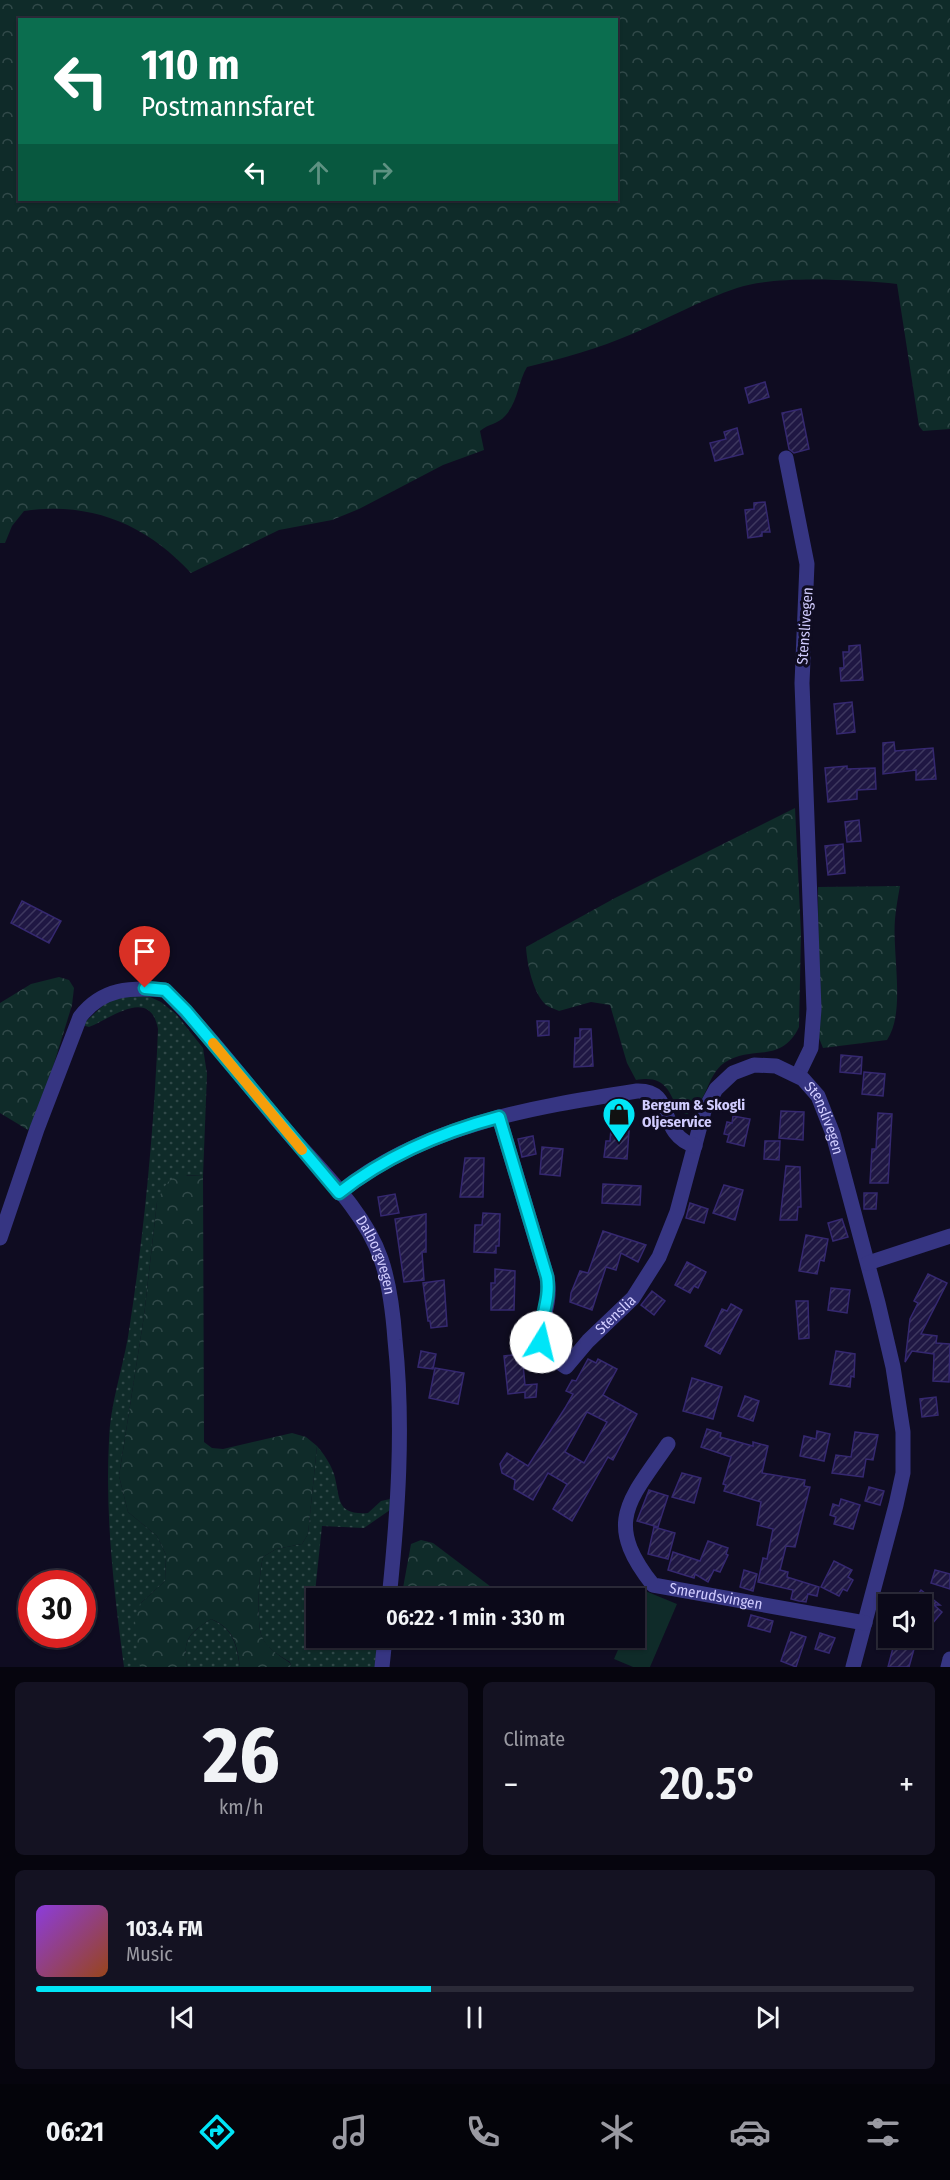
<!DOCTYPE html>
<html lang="en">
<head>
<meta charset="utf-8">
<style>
  body { margin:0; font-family:"Fira Sans Condensed",sans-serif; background:#141222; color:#f1f3f6; height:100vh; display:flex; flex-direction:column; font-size:22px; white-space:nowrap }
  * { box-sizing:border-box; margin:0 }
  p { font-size:20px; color:#9a9aa2 }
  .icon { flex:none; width:33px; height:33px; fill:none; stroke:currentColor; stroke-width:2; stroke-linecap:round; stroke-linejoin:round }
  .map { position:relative; height:1667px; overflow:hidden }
  .panel { display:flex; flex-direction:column; gap:15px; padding:15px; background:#06050e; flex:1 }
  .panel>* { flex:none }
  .top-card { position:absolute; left:18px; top:18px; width:600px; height:183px; border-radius:0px; box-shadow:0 2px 4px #0004,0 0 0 2px #2b2a38; background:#0b6e4f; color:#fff; overflow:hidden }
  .controls { position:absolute; left:878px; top:1594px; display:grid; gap:12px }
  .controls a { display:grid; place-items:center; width:54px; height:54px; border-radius:0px; background:#0b0919; box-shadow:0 2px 4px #0004,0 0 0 2px #2b2a38; font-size:30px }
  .speed { position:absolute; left:18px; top:1570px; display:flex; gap:12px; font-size:30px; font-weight:700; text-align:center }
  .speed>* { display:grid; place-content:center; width:78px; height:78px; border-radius:50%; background:#0b0919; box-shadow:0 2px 4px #0004,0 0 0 2px #2b2a38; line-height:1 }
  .speed .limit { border:9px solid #d22; background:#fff; color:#111 }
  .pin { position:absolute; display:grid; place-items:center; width:51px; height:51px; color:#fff; margin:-62px -26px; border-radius:50% 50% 50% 0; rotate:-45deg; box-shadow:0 0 6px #0007 }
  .pin .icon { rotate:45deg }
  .me { position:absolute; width:66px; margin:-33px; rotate:9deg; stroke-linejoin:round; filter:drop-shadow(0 0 4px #0008) }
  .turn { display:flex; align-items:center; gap:21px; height:126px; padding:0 24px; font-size:27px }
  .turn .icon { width:78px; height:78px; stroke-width:2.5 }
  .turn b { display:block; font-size:42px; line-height:51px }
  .lanes { display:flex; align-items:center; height:57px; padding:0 24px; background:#0003; justify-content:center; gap:30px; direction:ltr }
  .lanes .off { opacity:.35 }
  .big { font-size:45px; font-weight:600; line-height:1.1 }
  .panel .card { flex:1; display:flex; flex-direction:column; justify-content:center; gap:9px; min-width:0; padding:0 21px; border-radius:9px; background:#141222 }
  .panel .dial { align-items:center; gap:0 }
  .dial b { font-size:78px; line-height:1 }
  .song { display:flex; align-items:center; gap:18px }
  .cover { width:72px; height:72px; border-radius:9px; background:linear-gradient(135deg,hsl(270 70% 55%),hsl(20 70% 35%)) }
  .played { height:6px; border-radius:3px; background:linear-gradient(90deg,#00e5f7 45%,#2b2a38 45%) }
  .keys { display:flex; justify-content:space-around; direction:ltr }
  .heat { display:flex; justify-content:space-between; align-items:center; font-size:33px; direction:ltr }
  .panel .tiles { flex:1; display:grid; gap:15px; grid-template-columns:1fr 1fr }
  .card:last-child { grid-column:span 2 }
  .trip { position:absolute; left:306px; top:1588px; width:339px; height:60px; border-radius:0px; background:#0b0919; box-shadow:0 2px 4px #0004,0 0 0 2px #2b2a38; font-weight:600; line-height:60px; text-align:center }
  .dock { display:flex; height:96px; justify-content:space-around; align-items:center; background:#04040a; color:#9a9aa2 }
  .dock .icon { width:42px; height:42px }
  .dock .current { color:#00e5f7 }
  .dock b { font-size:27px; color:#f1f3f6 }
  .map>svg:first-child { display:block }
  .grass { fill:url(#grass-dots) }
  .forest { fill:url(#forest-crowns); fill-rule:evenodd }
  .park { fill:#0f2b29 }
  .building { fill:url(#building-hatch); stroke:#352870; stroke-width:1.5; fill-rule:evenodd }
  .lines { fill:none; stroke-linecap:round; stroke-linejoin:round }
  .street { stroke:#363582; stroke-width:15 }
  .route-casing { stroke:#0095a1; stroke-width:15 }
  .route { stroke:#00e5f7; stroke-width:10 }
  .slow { stroke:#f59e0b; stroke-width:10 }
  .labels { text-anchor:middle; stroke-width:6; stroke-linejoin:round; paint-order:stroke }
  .street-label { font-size:15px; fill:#d1ccff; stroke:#0f0c21 }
  .poi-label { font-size:15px; font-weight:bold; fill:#d1ccff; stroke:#0f0c21; text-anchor:start }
</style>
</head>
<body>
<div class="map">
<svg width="950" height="1667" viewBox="0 0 950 1667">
  <defs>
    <pattern id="grass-dots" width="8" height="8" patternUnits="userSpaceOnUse" patternTransform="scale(1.5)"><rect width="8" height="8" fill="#0f2b29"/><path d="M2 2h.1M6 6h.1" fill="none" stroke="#314949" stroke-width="1.8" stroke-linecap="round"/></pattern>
    <pattern id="forest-crowns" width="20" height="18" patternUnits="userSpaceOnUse" patternTransform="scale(1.5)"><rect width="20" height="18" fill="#0f2b29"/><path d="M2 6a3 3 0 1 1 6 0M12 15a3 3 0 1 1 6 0" fill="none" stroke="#314949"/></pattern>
    <pattern id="building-hatch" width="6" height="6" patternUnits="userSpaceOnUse" patternTransform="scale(1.5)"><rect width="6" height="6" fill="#1f1743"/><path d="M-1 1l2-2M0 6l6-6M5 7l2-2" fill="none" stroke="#3e385f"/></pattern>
  </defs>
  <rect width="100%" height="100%" fill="#0f0c21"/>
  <g class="grass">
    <path d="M122,996H148L161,1002L176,1014L203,1048L207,1074L203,1176L187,1175L157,1202L144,1316L119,1476L128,1512L157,1536L166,1555L165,1581L141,1603L140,1667H124C114,1591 105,1517 109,1440C110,1405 122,1371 128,1337C144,1235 154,1131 158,1029C150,985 109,1020 89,1027L82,1025L108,1001Z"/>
    <path d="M317,1446C324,1454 330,1463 334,1474C341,1499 335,1515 368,1513L381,1501L390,1499V1510L364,1528L322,1526L310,1640L377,1646L375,1667H291L290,1662C280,1656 267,1649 262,1637C256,1624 259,1572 263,1557L276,1549L302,1544L308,1534Z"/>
    <path d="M211,1619C234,1629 236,1644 240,1667H187C183,1639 188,1634 211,1619Z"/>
  </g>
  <g class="forest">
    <path d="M0,0H950V429L923,431L919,426L897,284C856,280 774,275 737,288C701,300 667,319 632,334C600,348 561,359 527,367C518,382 518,402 505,416C498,424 488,424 480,431L484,450L443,465L359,509L332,520L279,530L191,573C146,524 90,501 24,511L12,526L5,543H0ZM20,20H616V200H20Z"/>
    <path d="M795,808L801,933L799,1027C781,1065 751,1044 724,1063C706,1076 708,1103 687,1114L678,1111C669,1088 663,1075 636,1080L627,1063L610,1005L591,1002L559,1011C555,1009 548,1007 545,1004C533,992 527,964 526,947L615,898Z"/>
    <path d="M900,886C898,897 896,908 895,919C892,954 906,1012 887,1040L823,1048L819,1038L818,887Z"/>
    <path d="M59,977L69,980L74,988L72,1005L38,1116L28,1130L0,1113V1003L31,984Z"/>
    <path d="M179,1175L203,1176L204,1442L212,1448L223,1449L292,1433L306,1437L317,1446L308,1534L302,1544L276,1549L263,1557C259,1572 256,1624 262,1637C268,1649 280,1656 290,1663L291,1667H240C237,1645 234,1628 211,1619C188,1634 183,1639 187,1667H140L135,1621L141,1603L165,1581L166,1555L157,1536L128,1512L119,1476L144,1316L157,1202C163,1189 166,1180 179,1175Z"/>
    <path d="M421,1540L433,1543L507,1599H401L411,1544Z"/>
  </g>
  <path class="park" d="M643,1590L677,1604L650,1667H633L614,1659L623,1638H634L635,1610Z"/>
  <g class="building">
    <path d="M765,382L769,397L749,403L745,388Z"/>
    <path d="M801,409L809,449L794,453L789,449L782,413Z"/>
    <path d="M737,428L743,454L715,461L710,443L726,439L724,432Z"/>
    <path d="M765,502L770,532H762V536L748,538L745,510L754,509V503Z"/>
    <path d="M860,645L863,680L841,681L840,668H844L843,652H849V646Z"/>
    <path d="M852,702L855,732L837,734L834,704Z"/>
    <path d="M894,742L895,751L933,748L936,779L916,780V770L883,774V743Z"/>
    <path d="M847,766V769L875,768L876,789L857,790V799L828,802L825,768Z"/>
    <path d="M859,820L861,841L847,842L845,822Z"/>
    <path d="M843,844L845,873L828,875L825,846Z"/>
    <path d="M22,901L61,921L49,943L11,923Z"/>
    <path d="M537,1021H549V1035L538,1036Z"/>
    <path d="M580,1029H591L593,1066L574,1067L575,1038H580Z"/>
    <path d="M841,1055L862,1057L861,1074L840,1072Z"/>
    <path d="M864,1072L885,1074L883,1096L862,1094Z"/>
    <path d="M781,1111L804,1112L803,1140L779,1138Z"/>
    <path d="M878,1113L892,1114L888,1183H870L872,1149H876Z"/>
    <path d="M733,1116L750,1119L744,1146L727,1142L729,1135L724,1134L727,1122L732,1123Z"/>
    <path d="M611,1129L629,1131L627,1159L604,1157L606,1141H610Z"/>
    <path d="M533,1136L536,1154L522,1157L518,1139Z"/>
    <path d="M765,1141H780L779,1160L764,1159Z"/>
    <path d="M542,1147L563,1149L560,1176L540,1174Z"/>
    <path d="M465,1158H484L483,1197H460Z"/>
    <path d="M786,1166L800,1167L801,1207H798L797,1220H780Z"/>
    <path d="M603,1184L641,1186L640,1205L602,1203Z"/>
    <path d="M724,1185L743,1190L735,1220L713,1213Z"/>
    <path d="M864,1193H877L876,1209H864Z"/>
    <path d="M395,1194L399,1213L381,1216L378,1197Z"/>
    <path d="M690,1203L708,1209L704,1223L686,1218Z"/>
    <path d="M483,1213L500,1214L499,1246H496V1253L474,1252L475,1225H482Z"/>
    <path d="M426,1214V1252H422L424,1280L404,1282L395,1219Z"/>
    <path d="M842,1219L848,1237L833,1241L828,1223Z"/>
    <path d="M603,1231L646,1245L638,1262L621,1253L616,1270L606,1267L592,1310L570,1302L571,1293L580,1271L588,1273Z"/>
    <path d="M806,1235L828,1239L824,1261L820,1260L817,1274L799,1271Z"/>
    <path d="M687,1262L706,1272L698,1288L694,1286L690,1293L675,1285Z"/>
    <path d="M495,1269L515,1271L514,1310H491V1283H495Z"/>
    <path d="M928,1274L947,1283L921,1334L937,1336L936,1343L950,1344L949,1382L933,1381L934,1354L912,1351L905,1362L910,1319L918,1303L914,1301Z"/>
    <path d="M444,1280L447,1326L431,1328L430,1321H428L423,1283Z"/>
    <path d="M831,1288L850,1290L847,1313L828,1310Z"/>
    <path d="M652,1291L665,1301L654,1315L641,1305Z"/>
    <path d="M796,1301H808L809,1338L799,1339Z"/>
    <path d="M731,1304L742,1310L720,1354L705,1346L722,1309L727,1311Z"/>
    <path d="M421,1351L436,1354L433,1369L418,1367Z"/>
    <path d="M836,1351L855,1354L854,1377L851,1376L850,1387L830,1384Z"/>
    <path d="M522,1354L525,1385L537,1384L536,1397L525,1398V1392L508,1394L504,1356Z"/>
    <path d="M588,1359L596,1363L598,1359L617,1369L603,1395L637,1414L613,1460L608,1457L572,1521L553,1509L567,1484L548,1473L533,1500L514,1489L515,1480L502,1473L500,1464L507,1453L528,1466L565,1408L573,1394L566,1391L572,1380L576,1381ZM587,1412L607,1422L584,1463L565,1452Z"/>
    <path d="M435,1368L464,1373L458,1404L429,1398Z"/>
    <path d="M692,1378L722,1387L713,1419L683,1411Z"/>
    <path d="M745,1396L759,1401L753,1421L738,1416Z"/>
    <path d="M936,1397L938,1415L922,1417L920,1399Z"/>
    <path d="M707,1429L721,1433L720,1437L753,1446V1442L768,1446L762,1473L805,1480L804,1486L810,1487L795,1547L786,1546L780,1570L788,1572L787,1577L819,1587L817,1596L808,1594L806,1602L799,1601L791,1599L793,1590L758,1582L763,1558L767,1559L773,1529L757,1525L761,1502L724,1491L726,1485L723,1484L731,1457L701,1447Z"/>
    <path d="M817,1431L830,1434L824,1461L800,1456L804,1436L816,1439Z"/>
    <path d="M855,1432L878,1435L873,1460L866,1459L863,1477L832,1473L836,1455L851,1457Z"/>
    <path d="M682,1473L701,1478L694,1503L672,1497Z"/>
    <path d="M869,1487L884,1491L880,1505L865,1501Z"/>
    <path d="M649,1490L668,1496L658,1527L637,1521Z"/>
    <path d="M841,1499L860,1505L853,1529L834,1524L836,1517L830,1515L833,1504L839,1506Z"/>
    <path d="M654,1527L675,1533L668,1559L648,1554Z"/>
    <path d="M708,1541L728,1548L726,1554L728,1555L720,1572L714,1570L708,1582L695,1574L694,1578L668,1570L673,1552L700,1561Z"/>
    <path d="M834,1561L852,1570L848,1577L853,1580L847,1591L843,1589L839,1596L821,1587Z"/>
    <path d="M744,1570L757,1574L753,1591L740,1587Z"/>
    <path d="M935,1570L950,1574V1589L931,1583Z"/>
    <path d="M921,1590L940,1605H934L942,1612L932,1624L921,1614V1605H910Z"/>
    <path d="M751,1615L773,1621L770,1632L748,1626Z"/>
    <path d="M791,1632L806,1637L796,1667L781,1661Z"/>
    <path d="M820,1633L835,1638L829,1653L815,1649Z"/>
    <path d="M894,1644L914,1649L909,1667H888Z"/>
  </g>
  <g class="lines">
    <g class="street">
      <path d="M786,458L807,564L802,683L814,1009L811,1048L798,1075"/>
      <path id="s1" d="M499,1117L547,1277C555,1320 519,1337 566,1367L588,1341L633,1298L659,1257L677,1212L704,1111L716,1089L733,1073L754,1065L776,1066L803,1079L818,1096L833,1134L878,1303L893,1367L903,1432V1473L896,1505L853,1667"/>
      <path d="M339,1193C423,1125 533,1107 637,1091C677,1090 655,1133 695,1146"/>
      <path id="s2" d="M0,1238L37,1129L80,1017C102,988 131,987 165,990C208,1033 245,1082 284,1128C318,1168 364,1209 381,1259C390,1285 393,1312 395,1340C404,1426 398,1513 389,1599"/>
      <path d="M868,1263L950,1236"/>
      <path id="s3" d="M668,1444C629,1501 603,1522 653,1585L865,1623"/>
      <path d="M382,1667L385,1638"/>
      <path d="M948,1667L950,1659"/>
    </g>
  </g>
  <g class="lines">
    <defs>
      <path id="route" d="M145,988L165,990L186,1011L339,1193C386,1156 442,1132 499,1117L547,1277C551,1302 538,1320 541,1342"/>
    </defs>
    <use href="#route" class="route-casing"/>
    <use href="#route" class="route"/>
    <path class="slow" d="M213,1043L302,1150"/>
  </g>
  <defs>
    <symbol id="shop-pin" viewBox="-11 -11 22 30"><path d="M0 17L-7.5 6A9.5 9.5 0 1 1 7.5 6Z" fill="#00e5f7" stroke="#0f0c21"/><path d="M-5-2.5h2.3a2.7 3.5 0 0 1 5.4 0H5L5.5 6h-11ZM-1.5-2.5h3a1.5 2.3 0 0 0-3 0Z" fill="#111"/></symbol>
  </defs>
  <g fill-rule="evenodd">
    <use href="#shop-pin" x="600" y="1095" width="38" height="52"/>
  </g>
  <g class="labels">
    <g class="street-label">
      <text transform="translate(805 626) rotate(-86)" y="5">Stenslivegen</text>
      <text dy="5" stroke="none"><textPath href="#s1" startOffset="734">Stenslivegen</textPath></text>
      <text dy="5" stroke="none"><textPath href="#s2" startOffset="670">Dalborgvegen</textPath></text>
      <text dy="5" stroke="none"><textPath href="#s1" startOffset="340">Stenslia</textPath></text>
      <text dy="5" stroke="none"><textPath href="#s3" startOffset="224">Smerudsvingen</textPath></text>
    </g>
    <g class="poi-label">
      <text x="642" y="1110">Bergum &amp; Skogli<tspan x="642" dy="17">Oljeservice</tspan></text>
    </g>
  </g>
</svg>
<div class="controls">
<a><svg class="icon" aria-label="sound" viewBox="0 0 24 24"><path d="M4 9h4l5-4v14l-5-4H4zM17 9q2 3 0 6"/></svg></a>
</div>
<div class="speed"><div class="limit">30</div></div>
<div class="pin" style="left:145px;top:988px;background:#d93025"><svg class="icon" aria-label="arrive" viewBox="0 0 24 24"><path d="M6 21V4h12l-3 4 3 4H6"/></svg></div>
<svg class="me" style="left:541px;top:1342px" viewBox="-20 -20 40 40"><circle r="19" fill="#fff"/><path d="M0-13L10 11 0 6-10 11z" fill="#00e5f7"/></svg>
<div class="trip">06:22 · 1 min · 330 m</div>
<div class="top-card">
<div class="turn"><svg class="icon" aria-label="left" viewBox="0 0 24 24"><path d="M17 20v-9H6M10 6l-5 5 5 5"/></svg><div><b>110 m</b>Postmannsfaret</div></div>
<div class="lanes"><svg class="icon" aria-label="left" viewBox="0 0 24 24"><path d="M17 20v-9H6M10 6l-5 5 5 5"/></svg><svg class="icon off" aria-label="ahead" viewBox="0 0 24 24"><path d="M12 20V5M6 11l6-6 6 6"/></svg><svg class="icon off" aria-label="right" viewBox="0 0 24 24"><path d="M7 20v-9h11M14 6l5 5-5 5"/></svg></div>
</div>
</div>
<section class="panel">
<div class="tiles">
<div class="card dial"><b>26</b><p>km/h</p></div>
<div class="card"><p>Climate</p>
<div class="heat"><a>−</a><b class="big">20.5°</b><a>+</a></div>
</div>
<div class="card">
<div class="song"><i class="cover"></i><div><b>103.4 FM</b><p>Music</p></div></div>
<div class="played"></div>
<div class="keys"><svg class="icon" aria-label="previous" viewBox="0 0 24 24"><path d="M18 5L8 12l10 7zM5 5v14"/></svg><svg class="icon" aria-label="pause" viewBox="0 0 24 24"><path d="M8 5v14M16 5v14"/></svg><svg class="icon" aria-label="next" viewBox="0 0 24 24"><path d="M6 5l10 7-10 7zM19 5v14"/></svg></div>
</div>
</div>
</section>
<nav class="dock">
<b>06:21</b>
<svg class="icon current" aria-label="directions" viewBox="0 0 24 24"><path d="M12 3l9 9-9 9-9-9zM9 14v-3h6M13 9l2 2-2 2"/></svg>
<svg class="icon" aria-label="music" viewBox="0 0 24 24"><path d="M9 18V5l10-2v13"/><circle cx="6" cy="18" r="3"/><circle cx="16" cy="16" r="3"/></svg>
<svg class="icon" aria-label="phone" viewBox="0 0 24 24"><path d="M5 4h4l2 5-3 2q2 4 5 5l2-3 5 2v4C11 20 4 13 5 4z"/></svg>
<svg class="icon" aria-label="climate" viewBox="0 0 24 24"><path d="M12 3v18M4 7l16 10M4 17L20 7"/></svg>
<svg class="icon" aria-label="car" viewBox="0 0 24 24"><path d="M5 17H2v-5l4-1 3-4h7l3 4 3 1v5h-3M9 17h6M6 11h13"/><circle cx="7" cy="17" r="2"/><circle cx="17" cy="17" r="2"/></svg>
<svg class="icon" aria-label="filters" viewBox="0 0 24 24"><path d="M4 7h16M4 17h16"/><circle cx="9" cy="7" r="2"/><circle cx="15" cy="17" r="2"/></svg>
</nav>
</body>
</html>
